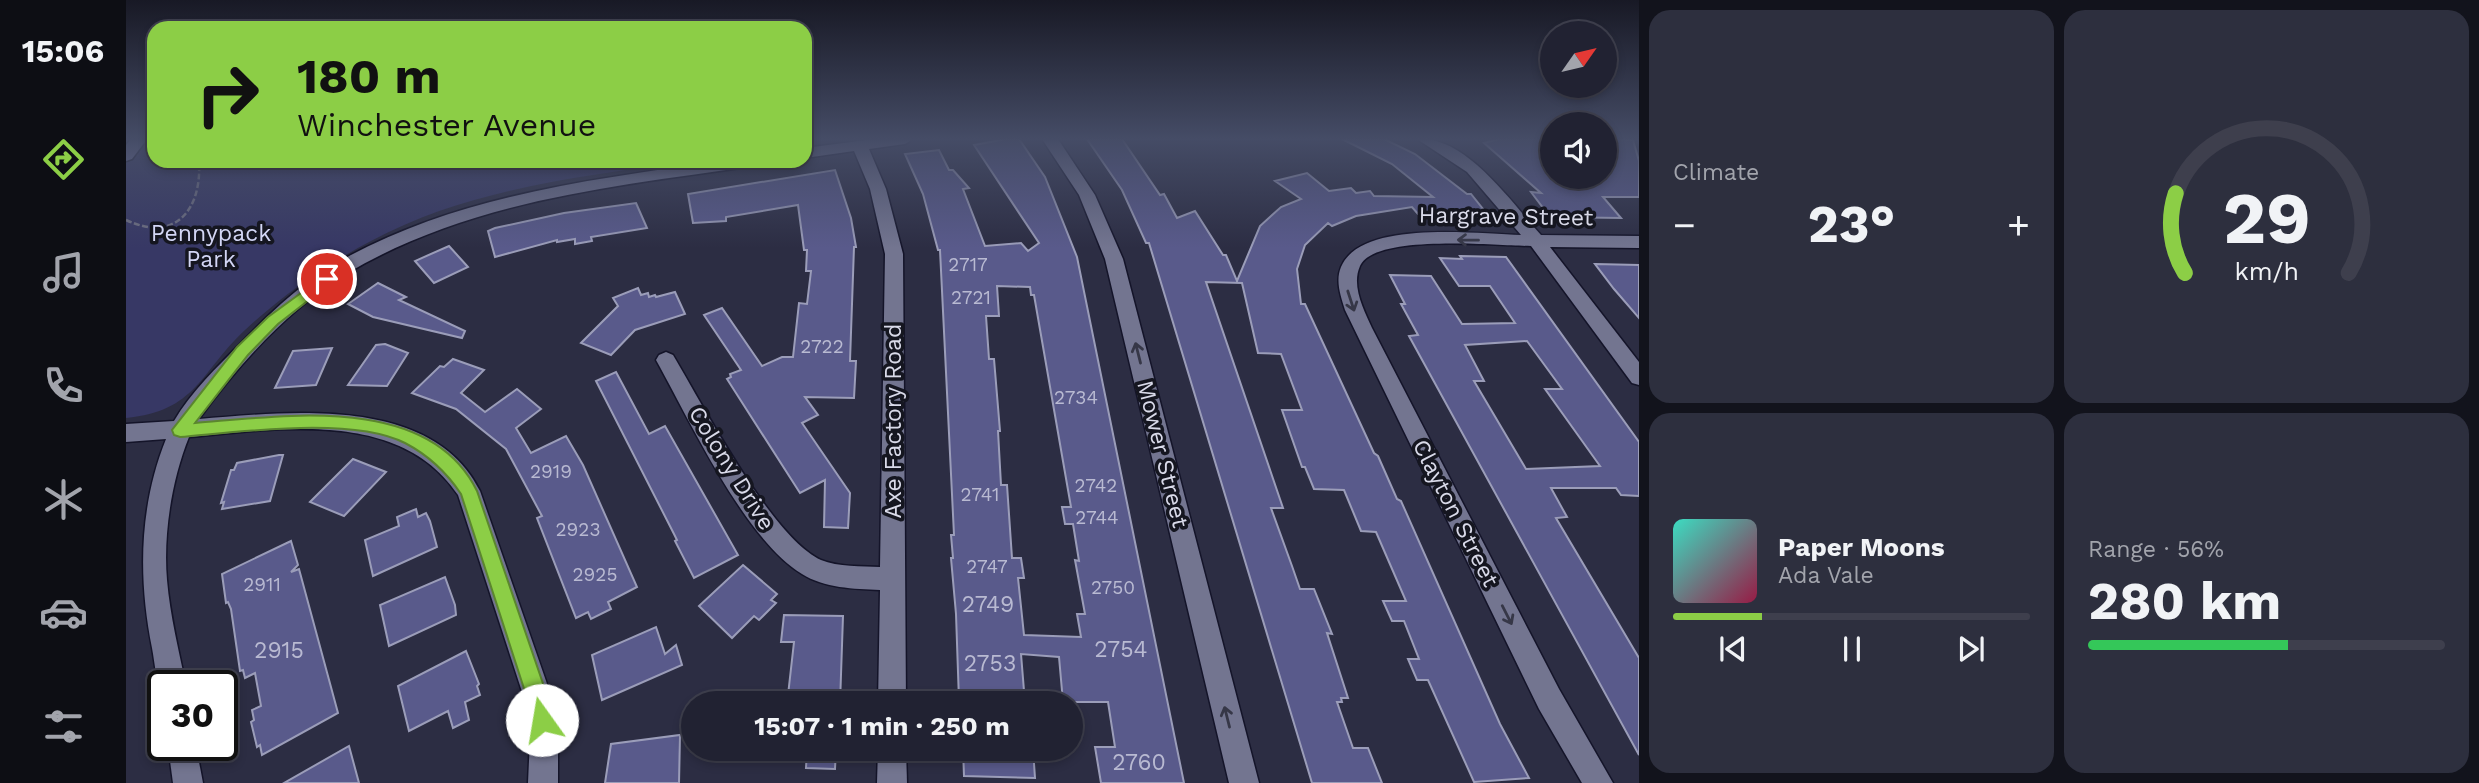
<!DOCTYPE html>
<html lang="en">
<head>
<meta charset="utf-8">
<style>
  body { margin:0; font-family:"Work Sans",sans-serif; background:#2d2f3e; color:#f1f3f6; height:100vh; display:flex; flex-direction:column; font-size:26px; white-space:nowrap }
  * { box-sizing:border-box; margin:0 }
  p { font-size:23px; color:#a2a4ac }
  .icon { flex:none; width:38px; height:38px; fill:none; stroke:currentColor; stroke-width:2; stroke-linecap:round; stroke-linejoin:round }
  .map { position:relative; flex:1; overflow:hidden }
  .panel { display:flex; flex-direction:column; gap:10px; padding:10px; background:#12131c; width:840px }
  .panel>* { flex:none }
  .hud { position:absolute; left:21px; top:21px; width:665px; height:147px; border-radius:21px; box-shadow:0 4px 10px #0003,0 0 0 2px #3e3f4d; background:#8cce46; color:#111; overflow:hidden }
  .needle { width:46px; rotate:56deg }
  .fabs { position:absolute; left:1414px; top:21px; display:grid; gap:14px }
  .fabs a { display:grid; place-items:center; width:77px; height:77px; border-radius:50%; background:#212232; box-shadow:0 4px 10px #0003,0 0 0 2px #3e3f4d; font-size:35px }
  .speed { position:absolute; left:21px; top:670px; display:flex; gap:14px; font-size:35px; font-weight:700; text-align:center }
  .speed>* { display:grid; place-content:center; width:91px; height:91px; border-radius:50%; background:#212232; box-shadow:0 4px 10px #0003,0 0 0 2px #3e3f4d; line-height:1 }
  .speed .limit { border:4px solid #111; border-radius:10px; background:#fff; color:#111 }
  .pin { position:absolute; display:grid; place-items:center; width:60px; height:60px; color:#fff; margin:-30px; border:4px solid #fff; border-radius:50%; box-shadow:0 2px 7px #0007 }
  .me { position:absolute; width:77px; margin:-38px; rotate:347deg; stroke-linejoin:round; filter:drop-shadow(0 0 5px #0008) }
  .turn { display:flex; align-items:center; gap:24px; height:147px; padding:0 35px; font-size:32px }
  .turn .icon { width:91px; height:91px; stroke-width:2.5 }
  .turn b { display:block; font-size:49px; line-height:60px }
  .big { font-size:52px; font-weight:700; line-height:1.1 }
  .panel .card { flex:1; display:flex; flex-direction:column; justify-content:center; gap:10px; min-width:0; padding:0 24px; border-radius:21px; background:#2d2f3e }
  .panel .dial { align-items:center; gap:0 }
  .dial svg { height:182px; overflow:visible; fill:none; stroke:#3e3f4d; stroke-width:7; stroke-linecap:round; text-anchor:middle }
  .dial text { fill:#f1f3f6; stroke:none }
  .song { display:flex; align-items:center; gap:21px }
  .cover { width:84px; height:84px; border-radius:10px; background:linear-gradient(135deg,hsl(170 70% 55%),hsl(340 70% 35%)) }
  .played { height:7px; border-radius:4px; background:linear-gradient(90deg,#8cce46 25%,#3e3f4d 25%) }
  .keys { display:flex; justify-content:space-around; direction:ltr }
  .heat { display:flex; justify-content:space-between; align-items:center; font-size:38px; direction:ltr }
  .charge { height:10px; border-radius:5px; background:linear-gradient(90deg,#34c759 56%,#3e3f4d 0) }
  .panel .tiles { flex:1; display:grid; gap:10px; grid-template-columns:repeat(2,1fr) }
  .trip { position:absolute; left:555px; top:691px; width:402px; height:70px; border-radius:35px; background:#212232; box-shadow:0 4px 10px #0003,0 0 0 2px #3e3f4d; font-weight:700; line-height:70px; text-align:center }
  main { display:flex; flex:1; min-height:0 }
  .dock { display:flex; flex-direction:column; width:126px; justify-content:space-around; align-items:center; background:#0d0e14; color:#a2a4ac }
  .dock .icon { width:49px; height:49px }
  .dock .active { color:#8cce46 }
  .dock b { font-size:32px; color:#f1f3f6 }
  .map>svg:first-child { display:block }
  .green { fill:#373865 }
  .building { fill:#595a8b; stroke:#9b9db9; stroke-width:2; fill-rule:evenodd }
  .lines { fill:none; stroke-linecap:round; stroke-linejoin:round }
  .minor-casing { stroke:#141429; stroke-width:3 }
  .secondary-casing { stroke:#141429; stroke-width:3 }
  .path { stroke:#707184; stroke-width:2.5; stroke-dasharray:6 2.5; stroke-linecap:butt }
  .minor { fill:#737590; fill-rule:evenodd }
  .secondary { fill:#787aa5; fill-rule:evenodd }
  .oneway { stroke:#363747 }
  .route { fill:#8cce46; stroke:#5b862e; stroke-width:2 }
  .labels { text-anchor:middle; stroke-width:7; stroke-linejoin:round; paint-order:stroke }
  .number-label { font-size:19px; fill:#b9bad2 }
  .street-label { font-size:23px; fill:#d9dae9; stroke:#151620 }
  .park-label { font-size:23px; fill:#d3d6f5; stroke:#151620 }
  .near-number-label { font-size:23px; fill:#b9bad2 }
</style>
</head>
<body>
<main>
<nav class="dock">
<b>15:06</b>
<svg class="icon active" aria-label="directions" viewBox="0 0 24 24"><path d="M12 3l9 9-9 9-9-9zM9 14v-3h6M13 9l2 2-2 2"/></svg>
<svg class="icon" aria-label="music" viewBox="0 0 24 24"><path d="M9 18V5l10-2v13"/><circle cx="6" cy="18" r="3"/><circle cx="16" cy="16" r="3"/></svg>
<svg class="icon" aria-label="phone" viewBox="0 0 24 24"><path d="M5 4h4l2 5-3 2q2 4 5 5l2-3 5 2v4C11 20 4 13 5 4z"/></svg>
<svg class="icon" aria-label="climate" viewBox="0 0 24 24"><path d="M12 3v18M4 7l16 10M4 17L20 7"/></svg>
<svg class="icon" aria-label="car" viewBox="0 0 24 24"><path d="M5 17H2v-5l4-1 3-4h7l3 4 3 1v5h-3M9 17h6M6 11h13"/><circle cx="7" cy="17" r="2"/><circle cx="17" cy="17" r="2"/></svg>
<svg class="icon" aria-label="filters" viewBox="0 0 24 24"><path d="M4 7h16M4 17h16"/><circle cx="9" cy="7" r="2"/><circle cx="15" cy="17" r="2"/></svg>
</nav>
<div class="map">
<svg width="1513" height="783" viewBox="0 0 1513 783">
  <rect width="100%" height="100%" fill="#2c2d43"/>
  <path class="green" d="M0,139H28V161H563C454,177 344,188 245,241C199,265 157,295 119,330C73,373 71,411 0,418Z"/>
  <g class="building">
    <path d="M880,139H893L919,177L951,257L1058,783H975L969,747H989L982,702H937L933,657L895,654L899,703L833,701L830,614L825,558H827L825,535H828L814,250H812L797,194L779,154L813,150L823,170H827L843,188L837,189L859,246L895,243L902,251L913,243L848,145ZM871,286L904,287L905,295H908L945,507H936L939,524H947L953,561L949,560L959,614H951L955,637L898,635L892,578H898L895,558H886L881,485H875L872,431H874L868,359H863L860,316H873Z"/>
    <path d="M961,139H996L1034,195L1038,194L1051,218L1069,211L1097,255H1100L1111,281L1134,226L1155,207L1175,199L1149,181L1181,173L1203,191L1225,188L1230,193L1244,191L1248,196L1307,197L1266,164L1216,139H1258L1289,154L1341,194H1345L1361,214H1292L1286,207L1230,216L1206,226L1202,223L1179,245L1171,269L1175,304H1179L1248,453L1252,456L1271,499L1275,501L1374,724L1403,778L1348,782L1302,680H1291L1282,659H1293L1278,621H1266L1257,601H1280L1250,532L1235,531L1218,490L1188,489L1179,467H1176L1156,410H1176L1155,354L1132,353L1116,283L1080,282L1157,508H1145L1166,566L1174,589H1188L1206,634L1201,633L1222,698H1215L1216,702H1211L1227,748H1242L1256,783H1186L1023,243H1020L996,190Z"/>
    <path d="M1373,139H1426V177H1479V139L1507,140L1513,161V197H1477L1495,218L1424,217L1405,192L1415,193L1358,143Z"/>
    <path d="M709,170L725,218L730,247H728L724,361H730L728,398L679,397L692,415L676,423L724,493L722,528L698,527L699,480L674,493L601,379L605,377L604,374L615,370L578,315L596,308L636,366L656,357H667L673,303L681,304L685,271H680L681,250H678L672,205L600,217V221L567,223L562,194Z"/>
    <path d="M510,203L521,228L465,237L466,241L449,244V239L431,242V240L369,257L362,231L369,228L438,213Z"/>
    <path d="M323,246L342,267L308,283L289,261Z"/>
    <path d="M1334,256L1380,257L1513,442V496L1495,495L1490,488H1425L1441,517L1430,518L1513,658V755L1283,336L1292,335L1275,304H1279L1264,275L1305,276L1336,324L1389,323L1364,286H1333L1314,258L1336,259ZM1401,341L1436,389H1419L1474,466L1400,469L1348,381H1358L1339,345Z"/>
    <path d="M1469,264L1513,265V318L1488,289Z"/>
    <path d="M252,283L280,297L273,300L339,331L336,338L247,317L222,304Z"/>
    <path d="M512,288L515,295L522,293L523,297L529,295L530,297L549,292L559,314L509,330L485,355L455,343L492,306L487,298Z"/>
    <path d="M259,344L282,353L261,386L222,385L250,345Z"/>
    <path d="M206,348L190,385L149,388L167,351Z"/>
    <path d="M327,359L358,370L335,393L359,412L391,389L415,409L390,428L405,453L440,436L457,465L511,587L482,602L485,609L465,619L462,612L450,618L411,518L416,516L380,449L330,409L286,393L314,366L318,367Z"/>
    <path d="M490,372L523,434L539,426L612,555L568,578L549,541L551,540L548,534L470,381Z"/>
    <path d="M153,455H157L144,501L96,509L98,502L95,503L105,470H108L111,463Z"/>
    <path d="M227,459L260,472L218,516L184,502Z"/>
    <path d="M290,509L292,517L300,513L304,521L311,547L247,576L239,540L273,526L271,517Z"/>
    <path d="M165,541L172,565L165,572L173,569L212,713L136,755L134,745L131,747L125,722L128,720L126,710L135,706L129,673L119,678L117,670L114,671L105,609L102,602L100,603L96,574Z"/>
    <path d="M617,565L651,594L645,600L650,603L633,620L628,616L606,638L573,606Z"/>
    <path d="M319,577L329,605L330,615L263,646L254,605Z"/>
    <path d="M658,615L717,616L714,704H661L668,642H655Z"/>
    <path d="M530,627L539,654L550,645L556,665L476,700L466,655Z"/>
    <path d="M340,651L353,684L351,686L354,695L339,702L343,720L327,728L322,711L283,731L272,686Z"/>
    <path d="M554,735L553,783H479L485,744Z"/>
    <path d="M223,746L233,783H158Z"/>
    <path d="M681,749H710L709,769L680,768Z"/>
    <path d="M837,749H907L909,778L838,776Z"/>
  </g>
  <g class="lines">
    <defs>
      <g id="minor">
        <path d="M748,139H787L779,144L743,149L760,189L777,254L780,704H752L754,590C728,589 698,588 676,574C619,540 563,419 530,360L533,355L540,352L547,355C577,405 645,537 695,560C712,567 736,566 754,567L759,254L744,189L728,151L679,158V148Z"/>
        <path d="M916,139H932L969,195L997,259L1133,783H1103L979,259L953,195Z"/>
        <path d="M1291,139C1339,135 1385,202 1415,235L1513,236V248L1424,247L1513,362V385L1506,383L1405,246C1371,246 1249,233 1234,266C1225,286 1238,310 1246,328L1433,689L1487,783H1456L1413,709L1219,310C1215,297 1209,281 1215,267C1235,219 1351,234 1395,235L1341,172Z"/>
        <path d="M595,161H637L629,166C489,186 344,200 220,274C163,309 112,365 73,419C161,412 306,394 354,491L428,704L432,738V783H402L404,738L400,704L332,495C274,408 152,429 63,437C46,479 37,534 41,580C44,616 53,651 60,686H37L36,696C30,681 29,664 26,648C12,578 13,506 40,439L0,442V424L48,421C65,392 91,367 114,344C142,315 172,286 207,265C325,196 462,180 595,161Z"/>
        <path d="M42,746H70L77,783H47Z"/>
        <path d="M752,749H780L781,783H751Z"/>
      </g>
      <path id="secondary" d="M5,139H21L6,159L0,161V145Z"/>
    </defs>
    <use href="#minor" class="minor-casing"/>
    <use href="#secondary" class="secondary-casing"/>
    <path class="path" d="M0,220C49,243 76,210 73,161"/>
    <use href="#minor" class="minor"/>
    <use href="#secondary" class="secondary"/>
  </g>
  <defs><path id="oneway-shaft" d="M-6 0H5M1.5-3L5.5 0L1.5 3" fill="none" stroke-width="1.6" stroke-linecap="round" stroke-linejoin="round" transform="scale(1.75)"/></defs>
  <g class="oneway">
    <use href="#oneway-shaft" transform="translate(1342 240) rotate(-179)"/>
    <use href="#oneway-shaft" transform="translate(1225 301) rotate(72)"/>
    <use href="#oneway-shaft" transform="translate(1012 353) rotate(-104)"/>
    <use href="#oneway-shaft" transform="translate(1381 615) rotate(63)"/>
    <use href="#oneway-shaft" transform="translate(1101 717) rotate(-104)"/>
  </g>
  <linearGradient id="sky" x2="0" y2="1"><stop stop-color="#181925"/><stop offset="0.56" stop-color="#454c66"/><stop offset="1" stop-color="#454c66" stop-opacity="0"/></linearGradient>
  <rect width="1513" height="248" fill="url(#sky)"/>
  <path class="route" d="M201,274L208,279L206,282L152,324L122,355L69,423C158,416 303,393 351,491L424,704L427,720L423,728L416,731L408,728L403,704L335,494C321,473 302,455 279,443C226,416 114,432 54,437L48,435L46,430L111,347L142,317Z"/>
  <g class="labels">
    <g class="number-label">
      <text x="842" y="271">2717</text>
      <text x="845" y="304">2721</text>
      <text x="696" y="353">2722</text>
      <text x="950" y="404">2734</text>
      <text x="425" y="478">2919</text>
      <text x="970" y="492">2742</text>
      <text x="854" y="501">2741</text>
      <text x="971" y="524">2744</text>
      <text x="452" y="536">2923</text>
      <text x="861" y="573">2747</text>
      <text x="469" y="581">2925</text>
      <text x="136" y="591">2911</text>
      <text x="987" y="594">2750</text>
    </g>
    <g class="street-label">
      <text transform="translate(1380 216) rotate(1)" y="8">Hargrave Street</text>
      <text transform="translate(767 421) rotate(-90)" y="8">Axe Factory Road</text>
      <text transform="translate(1037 454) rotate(76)" y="8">Mower Street</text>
      <text transform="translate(606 468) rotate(58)" y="8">Colony Drive</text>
      <text transform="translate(1330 513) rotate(63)" y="8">Clayton Street</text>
    </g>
    <g class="park-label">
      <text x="85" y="241">Pennypack<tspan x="85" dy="26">Park</tspan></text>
    </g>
    <g class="near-number-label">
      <text x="862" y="612">2749</text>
      <text x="995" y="657">2754</text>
      <text x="153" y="658">2915</text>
      <text x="864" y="671">2753</text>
      <text x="1013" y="770">2760</text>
    </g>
  </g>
</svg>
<div class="fabs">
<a><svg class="needle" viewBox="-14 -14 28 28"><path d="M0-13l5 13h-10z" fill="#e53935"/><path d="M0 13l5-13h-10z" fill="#a2a4ac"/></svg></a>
<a><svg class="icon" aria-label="sound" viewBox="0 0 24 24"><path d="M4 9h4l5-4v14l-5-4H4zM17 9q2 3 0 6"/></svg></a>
</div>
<div class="speed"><div class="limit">30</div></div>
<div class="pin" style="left:201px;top:279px;background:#d93025"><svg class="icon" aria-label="arrive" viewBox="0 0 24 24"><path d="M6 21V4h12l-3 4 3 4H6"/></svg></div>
<svg class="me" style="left:416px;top:720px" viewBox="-20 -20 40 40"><circle r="19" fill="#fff"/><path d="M0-13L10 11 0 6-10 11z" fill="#8cce46"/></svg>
<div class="trip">15:07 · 1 min · 250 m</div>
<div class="hud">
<div class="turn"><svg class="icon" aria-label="right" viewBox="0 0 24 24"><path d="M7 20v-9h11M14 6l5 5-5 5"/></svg><div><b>180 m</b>Winchester Avenue</div></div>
</div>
</div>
<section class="panel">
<div class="tiles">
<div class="card"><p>Climate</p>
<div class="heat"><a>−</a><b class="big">23°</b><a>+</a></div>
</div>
<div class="card dial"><svg viewBox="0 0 100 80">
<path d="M14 69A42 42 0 1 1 86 69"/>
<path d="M14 69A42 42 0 0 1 10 34" stroke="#8cce46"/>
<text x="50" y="56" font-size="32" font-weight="700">29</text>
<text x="50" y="72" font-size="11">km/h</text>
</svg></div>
<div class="card">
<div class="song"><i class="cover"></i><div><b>Paper Moons</b><p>Ada Vale</p></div></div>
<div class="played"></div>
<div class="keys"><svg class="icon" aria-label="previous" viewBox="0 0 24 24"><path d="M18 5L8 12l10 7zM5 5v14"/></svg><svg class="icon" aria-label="pause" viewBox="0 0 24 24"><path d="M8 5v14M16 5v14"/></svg><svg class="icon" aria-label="next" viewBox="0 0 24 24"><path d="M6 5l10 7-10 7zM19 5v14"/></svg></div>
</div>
<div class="card"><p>Range · 56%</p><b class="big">280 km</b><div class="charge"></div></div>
</div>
</section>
</main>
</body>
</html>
